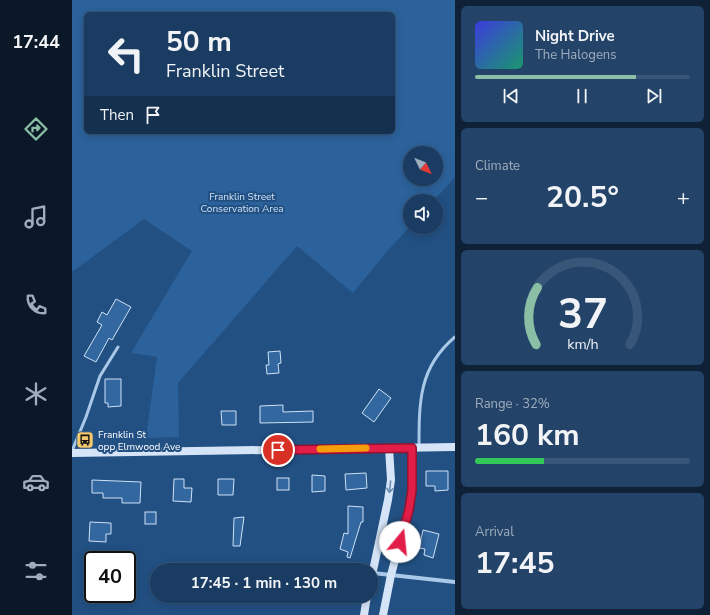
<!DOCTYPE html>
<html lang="en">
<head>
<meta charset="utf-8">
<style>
  body { margin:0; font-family:"Nunito Sans",sans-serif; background:#234368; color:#f1f3f6; height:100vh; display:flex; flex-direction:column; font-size:15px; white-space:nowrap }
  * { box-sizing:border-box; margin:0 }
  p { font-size:13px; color:#9fadbe }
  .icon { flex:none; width:22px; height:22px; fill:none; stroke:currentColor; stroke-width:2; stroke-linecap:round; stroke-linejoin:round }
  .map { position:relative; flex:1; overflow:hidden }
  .side { display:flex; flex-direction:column; gap:6px; padding:6px; background:#0e2136; width:255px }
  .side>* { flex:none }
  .banner { position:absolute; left:12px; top:12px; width:311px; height:122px; border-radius:6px; box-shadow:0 2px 10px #0003,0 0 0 1px #385677; background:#1a3c62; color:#f1f3f6; overflow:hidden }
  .needle { width:26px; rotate:133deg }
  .buttons { position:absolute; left:331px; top:146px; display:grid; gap:8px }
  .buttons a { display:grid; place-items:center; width:40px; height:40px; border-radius:50%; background:#1a3c62; box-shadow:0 2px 10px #0003,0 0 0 1px #385677; font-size:20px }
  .speed { position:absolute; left:12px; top:551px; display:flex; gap:8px; font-size:20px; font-weight:700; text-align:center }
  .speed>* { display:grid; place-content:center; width:52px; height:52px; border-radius:50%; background:#1a3c62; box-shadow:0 2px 10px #0003,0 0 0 1px #385677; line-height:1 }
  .speed .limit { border:2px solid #111; border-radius:6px; background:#fff; color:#111 }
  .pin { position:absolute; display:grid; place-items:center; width:34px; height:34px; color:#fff; margin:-17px; border:2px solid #fff; border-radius:50%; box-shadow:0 1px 4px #0007 }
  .me { position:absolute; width:44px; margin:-22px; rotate:17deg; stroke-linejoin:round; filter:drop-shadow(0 0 3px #0008) }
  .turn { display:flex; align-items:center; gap:14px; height:84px; padding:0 16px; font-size:18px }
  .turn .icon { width:52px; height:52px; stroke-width:2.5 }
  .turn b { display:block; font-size:28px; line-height:34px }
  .then { display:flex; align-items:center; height:38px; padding:0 16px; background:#0003; gap:8px; font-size:15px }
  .big { font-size:30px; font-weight:700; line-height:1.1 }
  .side .tile { flex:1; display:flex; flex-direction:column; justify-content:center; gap:6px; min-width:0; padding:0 14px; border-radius:6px; background:#234368 }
  .side .dial { align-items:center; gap:0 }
  .dial svg { height:104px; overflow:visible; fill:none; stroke:#385677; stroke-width:7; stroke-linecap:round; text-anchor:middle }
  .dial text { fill:#f1f3f6; stroke:none }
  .song { display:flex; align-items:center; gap:12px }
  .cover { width:48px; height:48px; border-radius:6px; background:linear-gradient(135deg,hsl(240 70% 55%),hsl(160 70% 35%)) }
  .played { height:4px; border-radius:2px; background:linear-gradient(90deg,#8abfa5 75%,#385677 75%) }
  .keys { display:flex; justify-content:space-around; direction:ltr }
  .heat { display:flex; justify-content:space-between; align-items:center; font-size:22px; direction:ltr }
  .charge { height:6px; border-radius:3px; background:linear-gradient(90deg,#34c759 32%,#385677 0) }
  .trip { position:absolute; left:78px; top:563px; width:228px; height:40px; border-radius:20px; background:#1a3c62; box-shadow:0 2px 10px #0003,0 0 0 1px #385677; font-weight:700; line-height:40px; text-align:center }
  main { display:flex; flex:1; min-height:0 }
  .tab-bar { display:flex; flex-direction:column; width:72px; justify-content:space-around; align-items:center; background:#0a1827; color:#9fadbe }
  .tab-bar .icon { width:28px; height:28px }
  .tab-bar .selected { color:#8abfa5 }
  .tab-bar b { font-size:18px; color:#f1f3f6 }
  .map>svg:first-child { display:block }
  .green { fill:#2c629b; fill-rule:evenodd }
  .building { fill:#3267a0; stroke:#cee2f6 }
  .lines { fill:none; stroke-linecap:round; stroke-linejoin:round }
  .lane { stroke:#aac9e8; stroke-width:3 }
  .street { stroke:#aac9e8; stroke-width:4 }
  .secondary { stroke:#d5e5f7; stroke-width:8 }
  .oneway { stroke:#6a8cb1 }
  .route-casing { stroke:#92132f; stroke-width:10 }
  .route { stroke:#e11d48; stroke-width:7 }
  .slow { stroke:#f59e0b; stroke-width:7 }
  .labels { text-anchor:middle; stroke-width:4; stroke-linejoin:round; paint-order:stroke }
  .park-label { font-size:10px; fill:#cee2f6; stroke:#225083 }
  .poi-label { font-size:10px; fill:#fff; stroke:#225083; text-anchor:start }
</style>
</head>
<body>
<main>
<nav class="tab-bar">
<b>17:44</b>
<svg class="icon selected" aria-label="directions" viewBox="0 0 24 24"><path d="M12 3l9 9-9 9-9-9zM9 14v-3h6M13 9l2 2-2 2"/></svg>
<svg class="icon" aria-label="music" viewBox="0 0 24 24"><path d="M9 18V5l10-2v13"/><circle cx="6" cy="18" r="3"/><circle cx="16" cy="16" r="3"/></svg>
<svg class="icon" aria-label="phone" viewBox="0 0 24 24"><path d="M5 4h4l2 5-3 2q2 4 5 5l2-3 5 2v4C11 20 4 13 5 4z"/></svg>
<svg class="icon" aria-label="climate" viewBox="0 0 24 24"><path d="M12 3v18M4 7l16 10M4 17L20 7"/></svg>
<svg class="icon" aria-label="car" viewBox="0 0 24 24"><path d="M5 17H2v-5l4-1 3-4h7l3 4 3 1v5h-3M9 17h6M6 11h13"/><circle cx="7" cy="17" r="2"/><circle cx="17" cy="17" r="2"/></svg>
<svg class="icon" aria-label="filters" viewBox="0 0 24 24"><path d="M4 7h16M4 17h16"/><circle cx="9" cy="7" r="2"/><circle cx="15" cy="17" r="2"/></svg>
</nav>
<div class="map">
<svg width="383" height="615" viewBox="0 0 383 615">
  <rect width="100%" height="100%" fill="#225083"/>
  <path class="green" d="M0,0H383V177L361,201H338V226L312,255L281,293L225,246L106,383L107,437L74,438L85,357L59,353L120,251L72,219L0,272ZM14,14H321V132H14ZM338,153H364V179H338Z"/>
  <g class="building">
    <path d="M44,299L59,307L40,340L37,338L24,362L12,356L30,325L25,322L30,312L35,315Z"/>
    <path d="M208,351L209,363L206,364L207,373L195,374L194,365H197L196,352Z"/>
    <path d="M33,379H49V406L36,407V403H33Z"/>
    <path d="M307,389L319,398L302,422L290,413Z"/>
    <path d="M211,405V412L241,411V422L188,423V406Z"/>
    <path d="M149,411H164V425H150Z"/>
    <path d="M354,471H376V490L363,491V486H354Z"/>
    <path d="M294,473L295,488L274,490L273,474Z"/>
    <path d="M240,475L253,476V491L240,492Z"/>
    <rect x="205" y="478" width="12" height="12"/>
    <path d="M102,479H112V488H120L119,502L101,501Z"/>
    <path d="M146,479H162L161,495H146Z"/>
    <path d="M20,480L69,482L68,503H50V498H31V493H20Z"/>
    <path d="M276,506L291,507V522H289L278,558L275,557L276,552L268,549L272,533L276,534Z"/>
    <rect x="73" y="512" width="11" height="12"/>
    <path d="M172,517L168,546H161L162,518Z"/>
    <path d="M18,522L39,523V534H34V542L17,541Z"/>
    <path d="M351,530L367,534L361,558L352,555L353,549L347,548Z"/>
  </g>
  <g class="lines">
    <g class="lane">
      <path d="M347,446C347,402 347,367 383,337"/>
      <path d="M0,451L14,417L28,376L46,347"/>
    </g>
    <path class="street" d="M301,573L383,582"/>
    <g class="secondary">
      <path d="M0,453L383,447"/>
      <path d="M299,580L316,500L319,480L317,448"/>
      <path d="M292,615L295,596"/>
      <path d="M311,615L319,575L339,500L341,480L340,448"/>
    </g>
  </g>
  <defs><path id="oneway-shaft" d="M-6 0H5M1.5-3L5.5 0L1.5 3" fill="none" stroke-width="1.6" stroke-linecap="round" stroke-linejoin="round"/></defs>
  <use class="oneway" href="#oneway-shaft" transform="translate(318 487) rotate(96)"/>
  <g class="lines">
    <defs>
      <path id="route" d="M206,450L340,448V490L337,510L328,542"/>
    </defs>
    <use href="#route" class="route-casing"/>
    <use href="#route" class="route"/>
    <path class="slow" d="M248,449L294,448"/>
  </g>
  <defs>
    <symbol id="bus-square" viewBox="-11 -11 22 22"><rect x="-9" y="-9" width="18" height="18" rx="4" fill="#f4c86d" stroke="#225083"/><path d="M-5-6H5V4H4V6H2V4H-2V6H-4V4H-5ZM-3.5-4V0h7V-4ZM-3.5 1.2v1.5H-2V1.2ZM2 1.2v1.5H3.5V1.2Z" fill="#111"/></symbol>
  </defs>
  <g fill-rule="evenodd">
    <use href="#bus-square" x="3" y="430" width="20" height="20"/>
  </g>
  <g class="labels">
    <g class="park-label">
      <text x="170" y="200">Franklin Street<tspan x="170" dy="12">Conservation Area</tspan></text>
    </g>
    <g class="poi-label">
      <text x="26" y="438">Franklin St<tspan x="26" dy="12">opp Elmwood Ave</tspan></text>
    </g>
  </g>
</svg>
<div class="buttons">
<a><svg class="needle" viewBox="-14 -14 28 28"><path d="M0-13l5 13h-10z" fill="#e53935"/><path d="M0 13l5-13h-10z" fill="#9fadbe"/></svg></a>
<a><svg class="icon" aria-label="sound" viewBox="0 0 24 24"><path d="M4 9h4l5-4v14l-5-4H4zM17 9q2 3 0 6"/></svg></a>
</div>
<div class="speed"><div class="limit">40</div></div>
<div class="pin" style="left:206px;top:450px;background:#d93025"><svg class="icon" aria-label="arrive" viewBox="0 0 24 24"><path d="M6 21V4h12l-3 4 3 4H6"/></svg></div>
<svg class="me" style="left:328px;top:542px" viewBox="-20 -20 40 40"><circle r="19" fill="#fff"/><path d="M0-13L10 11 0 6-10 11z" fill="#e11d48"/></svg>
<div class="trip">17:45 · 1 min · 130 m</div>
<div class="banner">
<div class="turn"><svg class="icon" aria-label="left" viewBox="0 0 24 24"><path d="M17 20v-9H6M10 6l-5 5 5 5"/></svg><div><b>50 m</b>Franklin Street</div></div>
<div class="then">Then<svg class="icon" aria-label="arrive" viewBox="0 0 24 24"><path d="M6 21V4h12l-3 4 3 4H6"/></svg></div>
</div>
</div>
<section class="side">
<div class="tile">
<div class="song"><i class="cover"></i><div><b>Night Drive</b><p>The Halogens</p></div></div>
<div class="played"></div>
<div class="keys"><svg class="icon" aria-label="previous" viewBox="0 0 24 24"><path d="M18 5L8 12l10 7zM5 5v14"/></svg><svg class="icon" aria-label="pause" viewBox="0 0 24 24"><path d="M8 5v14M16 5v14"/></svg><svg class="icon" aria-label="next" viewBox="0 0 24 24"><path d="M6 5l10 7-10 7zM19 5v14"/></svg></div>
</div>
<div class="tile"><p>Climate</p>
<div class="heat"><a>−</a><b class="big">20.5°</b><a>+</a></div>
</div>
<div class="tile dial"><svg viewBox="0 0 100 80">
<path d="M14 69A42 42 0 1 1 86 69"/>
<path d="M14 69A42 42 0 0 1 15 25" stroke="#8abfa5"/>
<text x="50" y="56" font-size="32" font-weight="700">37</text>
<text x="50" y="72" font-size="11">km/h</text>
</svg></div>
<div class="tile"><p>Range · 32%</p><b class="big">160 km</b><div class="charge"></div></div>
<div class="tile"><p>Arrival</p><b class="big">17:45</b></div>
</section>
</main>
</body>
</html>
